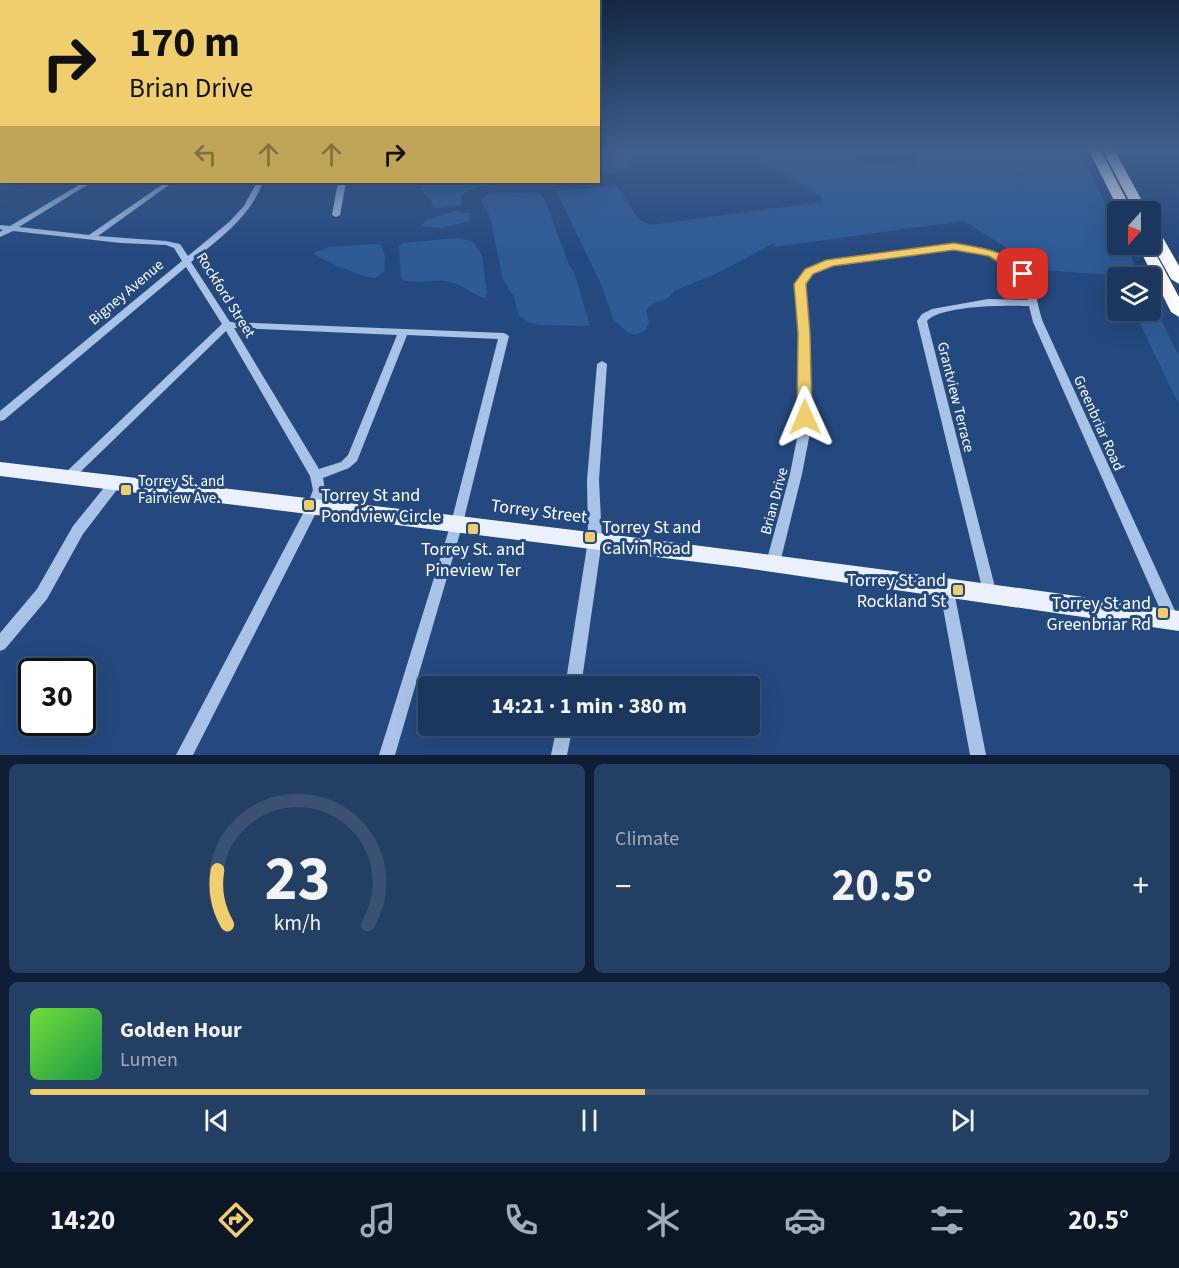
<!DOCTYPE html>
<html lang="en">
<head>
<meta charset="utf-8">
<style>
  body { margin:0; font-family:"Source Sans 3",sans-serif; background:#243f64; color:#f1f3f6; height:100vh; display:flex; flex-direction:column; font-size:22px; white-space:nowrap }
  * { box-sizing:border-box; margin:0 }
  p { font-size:20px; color:#a0acbc }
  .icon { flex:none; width:33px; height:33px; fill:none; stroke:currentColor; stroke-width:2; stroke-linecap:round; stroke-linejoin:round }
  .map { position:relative; height:755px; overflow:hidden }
  .details { display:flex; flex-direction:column; gap:9px; padding:9px; background:#0f1e34; flex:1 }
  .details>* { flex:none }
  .guide { position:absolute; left:0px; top:0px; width:600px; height:183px; box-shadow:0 6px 24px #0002,0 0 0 2px #395173; background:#f0cd6d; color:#111; overflow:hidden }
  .needle { width:39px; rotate:201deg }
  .tools { position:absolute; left:1107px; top:201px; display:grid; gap:12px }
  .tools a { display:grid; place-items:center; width:54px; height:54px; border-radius:6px; background:#1b375e; box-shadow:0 6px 24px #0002,0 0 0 2px #395173; font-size:30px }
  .speed { position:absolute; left:18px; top:658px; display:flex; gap:12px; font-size:30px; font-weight:700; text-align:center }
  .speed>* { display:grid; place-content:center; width:78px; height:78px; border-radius:50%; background:#1b375e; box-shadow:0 6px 24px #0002,0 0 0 2px #395173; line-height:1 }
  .speed .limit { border:3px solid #111; border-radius:9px; background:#fff; color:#111 }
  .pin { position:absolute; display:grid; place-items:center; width:51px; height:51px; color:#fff; margin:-26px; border-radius:12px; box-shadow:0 3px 9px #0006 }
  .me { position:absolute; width:66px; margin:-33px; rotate:359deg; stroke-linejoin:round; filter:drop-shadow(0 0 4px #0008) }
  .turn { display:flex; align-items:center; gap:21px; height:126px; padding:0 30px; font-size:27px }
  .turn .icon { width:78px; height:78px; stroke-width:2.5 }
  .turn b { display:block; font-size:42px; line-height:51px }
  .lanes { display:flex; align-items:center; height:57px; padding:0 30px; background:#0003; justify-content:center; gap:30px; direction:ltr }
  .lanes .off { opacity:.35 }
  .big { font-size:45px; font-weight:700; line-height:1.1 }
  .details .card { flex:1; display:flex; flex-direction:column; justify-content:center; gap:9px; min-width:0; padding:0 21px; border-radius:9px; background:#243f64 }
  .details .dial { align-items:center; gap:0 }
  .dial svg { height:156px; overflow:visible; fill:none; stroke:#395173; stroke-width:7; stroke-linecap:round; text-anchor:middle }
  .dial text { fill:#f1f3f6; stroke:none }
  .song { display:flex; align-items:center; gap:18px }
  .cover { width:72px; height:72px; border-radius:9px; background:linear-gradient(135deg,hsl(100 70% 55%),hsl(140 70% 35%)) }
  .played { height:6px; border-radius:3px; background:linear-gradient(90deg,#f0cd6d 55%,#395173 55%) }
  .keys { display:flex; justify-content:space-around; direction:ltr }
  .heat { display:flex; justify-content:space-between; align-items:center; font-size:33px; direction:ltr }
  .details .tiles { flex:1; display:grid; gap:9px; grid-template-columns:1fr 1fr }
  .card:last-child { grid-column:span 2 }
  .trip { position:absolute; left:418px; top:676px; width:342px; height:60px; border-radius:6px; background:#1b375e; box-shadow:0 6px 24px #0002,0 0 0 2px #395173; font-weight:700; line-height:60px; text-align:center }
  .dock { display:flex; height:96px; justify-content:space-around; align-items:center; background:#0b1626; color:#a0acbc }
  .dock .icon { width:42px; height:42px }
  .dock .active { color:#f0cd6d }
  .dock b { font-size:27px; color:#f1f3f6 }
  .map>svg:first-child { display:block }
  .green { fill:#2e5b96 }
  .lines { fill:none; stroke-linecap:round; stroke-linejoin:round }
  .minor { fill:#a9c3e6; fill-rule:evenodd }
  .major { fill:#eaf1fd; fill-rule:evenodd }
  .highway { fill:#fff; fill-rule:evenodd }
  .route { fill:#f0cd6d; stroke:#9c8547; stroke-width:1.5 }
  .poi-dot { fill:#f0cd6d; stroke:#24497e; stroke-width:2 }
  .labels { text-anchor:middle; stroke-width:6; stroke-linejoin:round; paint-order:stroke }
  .street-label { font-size:15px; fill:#fff; stroke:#24497e }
  .poi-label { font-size:15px; fill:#fff; stroke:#24497e; text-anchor:start }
  .near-poi-label { font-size:18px; fill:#fff; stroke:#24497e; text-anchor:start }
  .near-street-label { font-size:18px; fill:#fff; stroke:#24497e }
</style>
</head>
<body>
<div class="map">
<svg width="1179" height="755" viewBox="0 0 1179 755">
  <rect width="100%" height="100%" fill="#24497e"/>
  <g class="green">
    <path d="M599,149H646L614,174L599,176Z"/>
    <path d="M744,149H857V161L915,167L916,149H1079L1117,229L1118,244L1125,245L1141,277L1041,270L964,221L774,247L775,243L715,274L674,291L667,299L652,304L646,310L649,323L645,331L635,335L629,333L614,321L601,284L556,191L617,185L638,219L650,225L823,202L820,195L756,159Z"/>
    <path d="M419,182H538L534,184C513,185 478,181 461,196L462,205L437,208L433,206C430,197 421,191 419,182Z"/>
    <path d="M534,192L542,195L545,200L569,265L574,272L590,326L539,325L527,322L519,316L514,297L503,280L490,217L481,200L488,194Z"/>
    <path d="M456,211L469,213L470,221L442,228L421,226L426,220Z"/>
    <path d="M455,238L473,241L482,256L487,293L485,298C470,294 465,284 445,281C432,279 412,285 401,279L399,247L402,243Z"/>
    <path d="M375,244L381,245L385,256L384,272L375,278C362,277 323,261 313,253L329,247Z"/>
    <path d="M1151,298L1179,357V405L1134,311L1150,310Z"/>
  </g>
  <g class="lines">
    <g class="minor">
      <path d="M84,182H92L19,227L89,235L166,182H173L98,236L166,241L180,244L188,256L229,222L244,206L257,182H263C250,217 220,238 191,262L230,322L504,333L509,336L463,523L395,755H379L451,523L498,339L407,335L357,461L349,468L323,478L325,490L319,507L193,755H176L307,506L313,490L310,476L226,331L72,480L68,482L64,480L62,477L64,474L222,324L186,267L4,420L0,421V411L182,261L174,248L166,245L121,243L13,231L0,237V232L3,230L0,229V225L10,226ZM234,328L397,335L348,455L341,462L319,469Z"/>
      <path d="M338,182H346L340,215L336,217L332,215Z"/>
      <path d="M943,245C974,243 1016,250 1031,281C1037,294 1038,309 1043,322L1177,615L1179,619L1177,625L1172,627L1167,625L1033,322L1029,306C1008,305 940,305 927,321L996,591L994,596L989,598L984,596L917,321L922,314L932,309L988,299L1028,300C1011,229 937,253 886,259C859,262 820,258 804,284L809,333L810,433L802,474L780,563L778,567L773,569L768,567L766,563L790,474L798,433L799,333L796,284L808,269L825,262Z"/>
      <path d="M602,361L607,364L599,480L602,540L581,687H565L588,540L587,480L597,364Z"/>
      <path d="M115,478L119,479L121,483L119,487L83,534L47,599L5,649L0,651V633L37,589L73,526L111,479Z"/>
      <path d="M946,580L951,581L953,586L986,755H970L939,586L941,581Z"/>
      <path d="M557,726H573L567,755H551Z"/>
    </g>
    <path class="major" d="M0,462C394,508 787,553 1179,611V631L738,567L0,476Z"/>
    <g class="highway">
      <path d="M1088,149H1100L1133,212H1120Z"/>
      <path d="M1102,149H1114L1148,212H1135Z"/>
      <path d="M1150,223L1157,227L1179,266V284L1171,279L1150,241Z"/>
      <path d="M1150,243L1179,297V317L1171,312L1137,244Z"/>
    </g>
  </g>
  <linearGradient id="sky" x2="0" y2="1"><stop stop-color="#142845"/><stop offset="0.59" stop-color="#3f5f8f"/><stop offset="1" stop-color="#3f5f8f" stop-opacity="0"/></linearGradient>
  <rect width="1179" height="254" fill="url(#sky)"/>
  <path class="route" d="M954,243C983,248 1009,251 1029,274L1023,278L989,256L954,250L833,266L813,274L806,284L810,333L812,417L810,420H799L797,417L798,333L794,284L805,269L826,260Z"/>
  <g class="poi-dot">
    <rect x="120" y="484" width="12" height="12" rx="3"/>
    <rect x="303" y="499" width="12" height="12" rx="3"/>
    <rect x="467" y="523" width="12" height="12" rx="3"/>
    <rect x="584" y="531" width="12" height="12" rx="3"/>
    <rect x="952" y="584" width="12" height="12" rx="3"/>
    <rect x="1157" y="607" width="12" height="12" rx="3"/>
  </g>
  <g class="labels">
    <g class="street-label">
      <text transform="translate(126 292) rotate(-40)" y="5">Bigney Avenue</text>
      <text transform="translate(226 295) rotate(58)" y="5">Rockford Street</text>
      <text transform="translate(956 397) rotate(76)" y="5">Grantview Terrace</text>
      <text transform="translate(1099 423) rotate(66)" y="5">Greenbriar Road</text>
      <text transform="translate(774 501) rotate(-75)" y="5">Brian Drive</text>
    </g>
    <g class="poi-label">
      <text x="138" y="486">Torrey St. and<tspan x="138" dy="17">Fairview Ave.</tspan></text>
    </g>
    <g class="near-poi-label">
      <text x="321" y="501">Torrey St and<tspan x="321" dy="21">Pondview Circle</tspan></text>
      <text x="602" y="533">Torrey St and<tspan x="602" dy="21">Calvin Road</tspan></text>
      <text x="473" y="555" text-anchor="middle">Torrey St. and<tspan x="473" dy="21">Pineview Ter</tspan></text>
      <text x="946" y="586" text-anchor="end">Torrey St and<tspan x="946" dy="21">Rockland St</tspan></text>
      <text x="1151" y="609" text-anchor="end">Torrey St and<tspan x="1151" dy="21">Greenbriar Rd</tspan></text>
    </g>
    <g class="near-street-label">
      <text transform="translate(539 511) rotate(7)" y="6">Torrey Street</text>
    </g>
  </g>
</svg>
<div class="tools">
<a><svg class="needle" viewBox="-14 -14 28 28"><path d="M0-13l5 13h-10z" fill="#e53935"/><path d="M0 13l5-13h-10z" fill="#a0acbc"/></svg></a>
<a><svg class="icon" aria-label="layers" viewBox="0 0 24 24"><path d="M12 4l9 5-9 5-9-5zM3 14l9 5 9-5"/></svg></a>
</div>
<div class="speed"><div class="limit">30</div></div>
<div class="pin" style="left:1023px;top:274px;background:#d93025"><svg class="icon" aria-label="arrive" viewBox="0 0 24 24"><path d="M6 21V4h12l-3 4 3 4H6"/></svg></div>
<svg class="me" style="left:805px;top:417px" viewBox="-20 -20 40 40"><path d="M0-17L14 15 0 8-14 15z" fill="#f0cd6d" stroke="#fff" stroke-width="4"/></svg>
<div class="trip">14:21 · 1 min · 380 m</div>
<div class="guide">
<div class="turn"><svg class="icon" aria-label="right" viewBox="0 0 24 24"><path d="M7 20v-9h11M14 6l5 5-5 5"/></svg><div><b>170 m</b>Brian Drive</div></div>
<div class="lanes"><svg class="icon off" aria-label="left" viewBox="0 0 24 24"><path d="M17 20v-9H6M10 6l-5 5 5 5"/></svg><svg class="icon off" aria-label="ahead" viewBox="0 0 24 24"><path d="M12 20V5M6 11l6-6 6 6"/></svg><svg class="icon off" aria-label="ahead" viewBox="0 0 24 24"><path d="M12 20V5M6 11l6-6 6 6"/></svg><svg class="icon" aria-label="right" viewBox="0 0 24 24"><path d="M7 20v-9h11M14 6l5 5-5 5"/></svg></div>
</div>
</div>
<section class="details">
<div class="tiles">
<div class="card dial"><svg viewBox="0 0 100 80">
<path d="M14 69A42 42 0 1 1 86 69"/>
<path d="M14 69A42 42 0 0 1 9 41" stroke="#f0cd6d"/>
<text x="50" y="56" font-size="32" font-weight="700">23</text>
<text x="50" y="72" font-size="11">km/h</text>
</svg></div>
<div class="card"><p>Climate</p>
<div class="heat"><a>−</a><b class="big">20.5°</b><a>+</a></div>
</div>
<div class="card">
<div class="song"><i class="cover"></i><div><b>Golden Hour</b><p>Lumen</p></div></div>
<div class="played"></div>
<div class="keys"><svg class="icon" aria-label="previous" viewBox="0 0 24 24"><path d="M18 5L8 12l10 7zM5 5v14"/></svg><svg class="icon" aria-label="pause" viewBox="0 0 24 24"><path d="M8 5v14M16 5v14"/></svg><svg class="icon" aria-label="next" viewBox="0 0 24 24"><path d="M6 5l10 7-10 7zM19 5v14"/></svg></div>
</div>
</div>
</section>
<nav class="dock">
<b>14:20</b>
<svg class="icon active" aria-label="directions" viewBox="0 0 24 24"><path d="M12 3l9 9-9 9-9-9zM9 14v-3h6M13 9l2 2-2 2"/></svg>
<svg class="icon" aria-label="music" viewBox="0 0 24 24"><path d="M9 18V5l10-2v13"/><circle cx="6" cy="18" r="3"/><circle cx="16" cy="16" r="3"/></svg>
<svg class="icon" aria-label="phone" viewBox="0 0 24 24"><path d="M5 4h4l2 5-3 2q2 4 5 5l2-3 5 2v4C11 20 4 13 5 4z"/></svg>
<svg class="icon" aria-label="climate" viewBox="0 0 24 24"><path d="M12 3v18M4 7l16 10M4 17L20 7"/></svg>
<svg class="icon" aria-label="car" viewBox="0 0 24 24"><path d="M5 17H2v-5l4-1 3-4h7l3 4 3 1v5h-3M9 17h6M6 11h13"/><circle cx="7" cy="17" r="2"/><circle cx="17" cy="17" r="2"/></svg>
<svg class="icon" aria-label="filters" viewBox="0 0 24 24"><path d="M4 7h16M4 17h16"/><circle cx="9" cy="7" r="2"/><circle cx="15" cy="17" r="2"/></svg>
<b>20.5°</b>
</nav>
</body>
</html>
